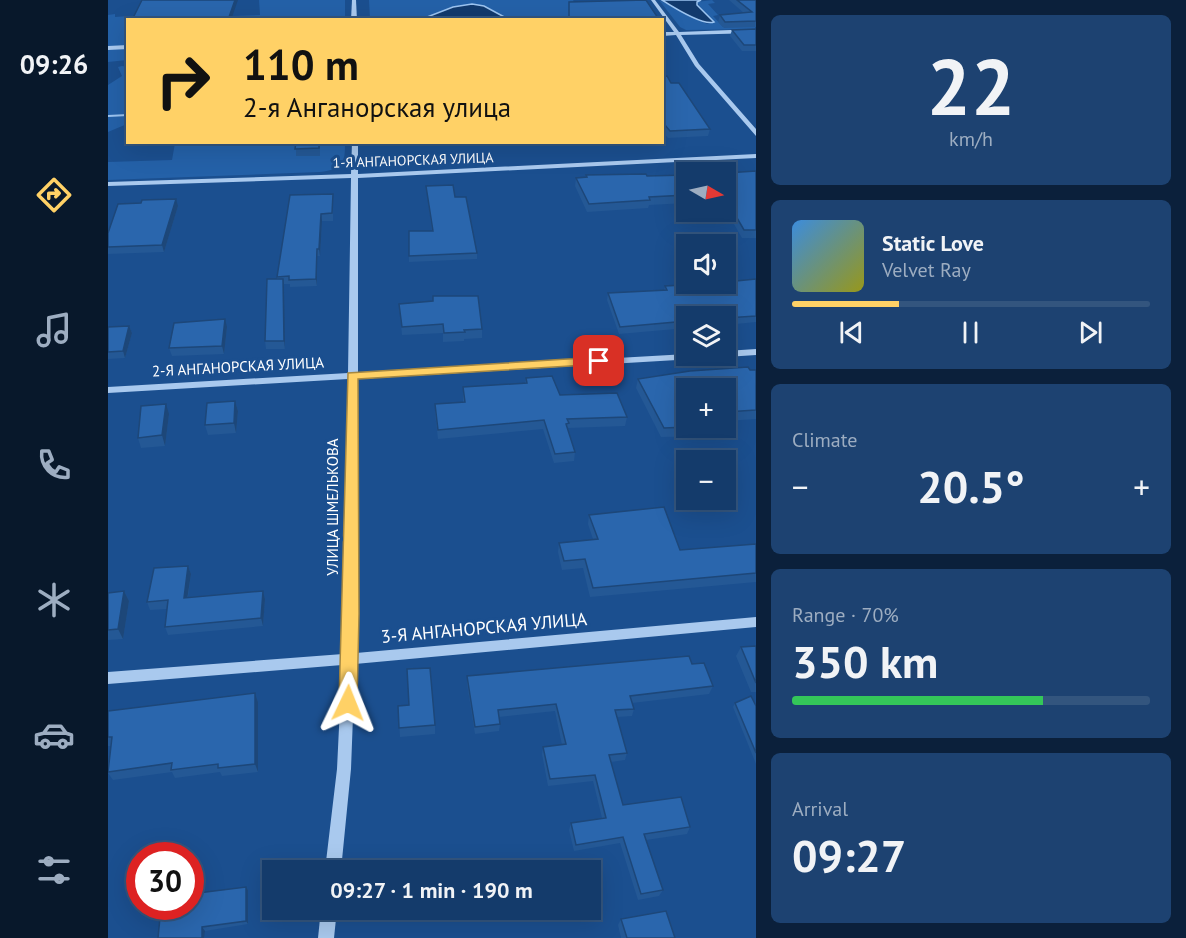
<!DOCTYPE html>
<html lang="en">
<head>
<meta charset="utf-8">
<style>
  body { margin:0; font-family:"PT Sans",sans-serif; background:#1d4271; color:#f1f3f6; height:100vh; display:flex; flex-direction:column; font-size:22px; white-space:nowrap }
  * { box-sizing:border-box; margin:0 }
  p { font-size:20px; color:#9dadc1 }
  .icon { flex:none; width:33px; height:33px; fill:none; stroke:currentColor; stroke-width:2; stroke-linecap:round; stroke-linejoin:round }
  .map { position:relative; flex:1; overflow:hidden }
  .drawer { display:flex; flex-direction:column; gap:15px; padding:15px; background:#0b203b; width:430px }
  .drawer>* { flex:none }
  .hud { position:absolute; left:18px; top:18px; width:538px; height:126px; border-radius:0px; box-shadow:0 6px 24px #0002,0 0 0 2px #33557e; background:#ffd166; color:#111; overflow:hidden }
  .needle { width:39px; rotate:99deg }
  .buttons { position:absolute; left:568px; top:162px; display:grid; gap:12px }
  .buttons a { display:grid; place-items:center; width:60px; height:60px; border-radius:0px; background:#143b6b; box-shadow:0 6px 24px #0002,0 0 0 2px #33557e; font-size:30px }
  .speed { position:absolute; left:18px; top:842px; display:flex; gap:12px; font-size:30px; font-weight:700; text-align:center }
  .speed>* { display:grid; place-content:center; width:78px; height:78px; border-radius:50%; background:#143b6b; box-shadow:0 6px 24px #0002,0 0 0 2px #33557e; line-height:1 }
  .speed .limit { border:9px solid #d22; background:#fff; color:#111 }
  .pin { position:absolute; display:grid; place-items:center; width:51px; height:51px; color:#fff; margin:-26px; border-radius:12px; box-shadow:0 3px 9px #0006 }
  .me { position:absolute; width:66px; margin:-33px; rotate:2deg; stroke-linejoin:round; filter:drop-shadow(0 0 4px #0008) }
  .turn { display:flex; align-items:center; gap:21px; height:126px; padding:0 18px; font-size:27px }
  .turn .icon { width:78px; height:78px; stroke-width:2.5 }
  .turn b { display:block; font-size:42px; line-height:51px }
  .big { font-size:45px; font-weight:700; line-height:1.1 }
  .drawer .card { flex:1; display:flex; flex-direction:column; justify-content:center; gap:9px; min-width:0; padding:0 21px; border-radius:9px; background:#1d4271 }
  .drawer .dial { align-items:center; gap:0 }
  .dial b { font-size:78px; line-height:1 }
  .song { display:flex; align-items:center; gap:18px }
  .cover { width:72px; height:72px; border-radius:9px; background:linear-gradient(135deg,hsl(210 70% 55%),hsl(60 70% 35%)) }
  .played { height:6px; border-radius:3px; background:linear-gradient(90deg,#ffd166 30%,#33557e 30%) }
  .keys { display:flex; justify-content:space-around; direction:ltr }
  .heat { display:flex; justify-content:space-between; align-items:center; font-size:33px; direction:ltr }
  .charge { height:9px; border-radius:4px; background:linear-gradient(90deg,#34c759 70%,#33557e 0) }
  .trip { position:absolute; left:154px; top:860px; width:339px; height:60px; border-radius:0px; background:#143b6b; box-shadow:0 6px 24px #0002,0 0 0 2px #33557e; font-weight:700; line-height:60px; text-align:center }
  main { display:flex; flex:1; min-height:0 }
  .tab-bar { display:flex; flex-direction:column; width:108px; justify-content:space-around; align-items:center; background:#08182b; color:#9dadc1 }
  .tab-bar .icon { width:42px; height:42px }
  .tab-bar .active { color:#ffd166 }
  .tab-bar b { font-size:27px; color:#f1f3f6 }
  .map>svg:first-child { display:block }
  .green { fill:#2461a8 }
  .water { fill:#123a6d; stroke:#9cc4f0; stroke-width:1.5 }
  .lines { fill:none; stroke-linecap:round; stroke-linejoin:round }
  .stream { fill:#9cc4f0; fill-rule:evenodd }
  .minor { fill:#a9c9ee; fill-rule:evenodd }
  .wall { fill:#245895 }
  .shaded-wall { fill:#1d4779 }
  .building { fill:#2a66ad; stroke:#1d4779; stroke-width:1.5 }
  .route { fill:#ffd166; stroke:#a68842; stroke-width:1.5 }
  .labels { text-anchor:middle; stroke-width:6; stroke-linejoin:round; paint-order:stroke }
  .far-street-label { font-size:14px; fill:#fff; stroke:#1b4f8f }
  .street-label { font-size:15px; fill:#fff; stroke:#1b4f8f }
  .near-street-label { font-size:18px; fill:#fff; stroke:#1b4f8f }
</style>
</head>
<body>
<main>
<nav class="tab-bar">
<b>09:26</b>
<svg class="icon active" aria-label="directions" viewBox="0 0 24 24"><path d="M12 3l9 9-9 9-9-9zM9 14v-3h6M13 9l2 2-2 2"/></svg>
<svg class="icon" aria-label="music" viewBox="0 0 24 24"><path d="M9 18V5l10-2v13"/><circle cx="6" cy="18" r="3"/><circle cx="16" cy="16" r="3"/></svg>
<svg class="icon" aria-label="phone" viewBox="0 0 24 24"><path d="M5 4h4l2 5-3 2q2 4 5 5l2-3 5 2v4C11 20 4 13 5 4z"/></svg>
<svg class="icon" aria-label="climate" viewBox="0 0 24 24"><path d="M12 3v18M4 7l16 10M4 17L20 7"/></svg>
<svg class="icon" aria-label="car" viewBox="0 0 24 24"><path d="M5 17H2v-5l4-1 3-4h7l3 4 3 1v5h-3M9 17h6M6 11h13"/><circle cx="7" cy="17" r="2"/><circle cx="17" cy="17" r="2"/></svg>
<svg class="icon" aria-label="filters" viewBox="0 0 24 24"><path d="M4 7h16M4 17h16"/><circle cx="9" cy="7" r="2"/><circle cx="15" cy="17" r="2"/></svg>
</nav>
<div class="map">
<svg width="648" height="938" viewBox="0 0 648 938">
  <rect width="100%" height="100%" fill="#1b4f8f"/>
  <g class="green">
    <path d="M151,0H237V19H124L125,16L152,15Z"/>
    <path d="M261,0H465L477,19H400L376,6L364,4L345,7L314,19H262Z"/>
    <path d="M551,0L599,24L605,22L596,13L589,2L604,0L607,3L600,4L610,15L605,16L615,27L647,26V29L578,30L572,27Z"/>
    <path d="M7,14V17L21,16L20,20L19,60L0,62V15Z"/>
    <path d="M14,66L19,67V124L0,132V85L14,76L10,67Z"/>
    <path d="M67,143H237C237,165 235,169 212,172L0,180V162L64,160Z"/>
  </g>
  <g class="water">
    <path d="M554,0H593L589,2V5L606,22C595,26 565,7 554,0Z"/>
    <path d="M364,4L376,6L400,19H314L345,7Z"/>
  </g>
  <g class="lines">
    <path class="stream" d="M20,114V116L0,117V115Z"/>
    <g class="minor">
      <path d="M244,0H248L249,20H243Z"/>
      <path d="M543,0H547L571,32L648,29V33L573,35L591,64L648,129V136L587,66L568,35L555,36V32H566Z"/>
      <path d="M20,45V49L0,50V46Z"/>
      <path d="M244,142H250V174L648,154V158L250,178V373L579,354V356H591L586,359L250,379L248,653L648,617V627L247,664L243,769L233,870H217L229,769L234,665L0,684V672L235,654L240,379L0,393V387L240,373L243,178L0,186V182L243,174Z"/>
      <path d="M648,349V355L618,357L614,356H618V351Z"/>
      <path d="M213,909H229L226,938H210Z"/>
    </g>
  </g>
  <g class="wall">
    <path d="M621,0H648V27L616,28L610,22L612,15L636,13Z"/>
    <path d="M461,2L550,18V20H461Z"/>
    <path d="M648,29V51H634L622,36L624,30Z"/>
    <path d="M555,77L563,83L602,129L600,136L560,138L555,132Z"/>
    <rect x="188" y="142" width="24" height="14"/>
    <path d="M648,171V238H634L618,210V173Z"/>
    <path d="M478,175L539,176L579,175V203L541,205L540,208L479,212L467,186L468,178H478Z"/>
    <path d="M318,186L347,197L369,253V259L301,262V231H324Z"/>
    <path d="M225,194V221H214L212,256H209V286L182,287V284H176L177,349H158L157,341L169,279V277Z"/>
    <path d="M70,206L56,252L0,254V233Z"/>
    <path d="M648,279V322L618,325V316H579V328L511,334L499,300L500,293L556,291L557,286Z"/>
    <path d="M291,304L374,329V338L356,339V341L335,342V333L294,335Z"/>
    <path d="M21,326L24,333L17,358L0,359V327Z"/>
    <path d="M119,327L116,354L64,356L61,348Z"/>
    <path d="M648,370V419L618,421V388L579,428H607L605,436L553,437L528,388L530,379Z"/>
    <path d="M418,378L452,395L519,417L517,426L460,428L467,452L466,461L446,463L435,429L330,439L327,413V404L355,402V387L417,384Z"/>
    <path d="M127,401L130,411L128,433L100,435L97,425Z"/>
    <path d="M61,414L57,446L33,448L30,438Z"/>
    <path d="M481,515L572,550L648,544V582L482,597L475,568L454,570L450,552L451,543L485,539L480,524Z"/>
    <path d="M80,566L83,574L80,597L155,591L157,599L155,626L60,635L57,627L59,609L42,610L39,602Z"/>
    <path d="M16,591L21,601L15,639L0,640V593Z"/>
    <path d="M648,646V692H643L628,656L633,647Z"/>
    <path d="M584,664L605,686L601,694L524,703L526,709L524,716L509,717L519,753L517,760L503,762L515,805L582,827L579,834L538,840L555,890L551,896L530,900L512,843L466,851L461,830L463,823L494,818L485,781L440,786L434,754L435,747L454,745L447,711L391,717L392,724L391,731L367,734L359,684V676Z"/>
    <path d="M147,693L150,702V772L114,776L112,772L67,778L64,772L5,780L0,773L3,746H0V711Z"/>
    <path d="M627,703L648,706V764L625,707Z"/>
    <path d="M290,706L327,725V734L292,737Z"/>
    <path d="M138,887L140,890V924L97,931L53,907L82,906Z"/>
    <path d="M513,919L567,938H513L510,925Z"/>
  </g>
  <g class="shaded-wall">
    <path d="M127,0H130L123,20H120Z"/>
    <path d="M68,199L70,206L56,252L54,245Z"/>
    <path d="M213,214L214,221L212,256L211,249Z"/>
    <path d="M209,249V286L208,279Z"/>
    <path d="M175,279L176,287L177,349L176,341Z"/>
    <path d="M117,319L119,327L116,354L114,346Z"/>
    <path d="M21,326L24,333L17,358L15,351Z"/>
    <path d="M127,401L130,411L128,433L126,423Z"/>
    <path d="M58,404L61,414L57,446L54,435Z"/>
    <path d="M80,566L83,574L78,606L76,598Z"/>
    <path d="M16,591L21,601L15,639L10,629Z"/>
    <path d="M155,591L157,599L155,626L153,618Z"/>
    <path d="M147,693L150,702V772L147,764Z"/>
    <path d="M138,887L140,890V924L138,921Z"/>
    <path d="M94,927L97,931L96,938H94Z"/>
  </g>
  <g class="building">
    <path d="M34,0H127L120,20H24Z"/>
    <path d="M538,0L550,18L461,20V2Z"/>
    <path d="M629,0H648V21L617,22L612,15L644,12Z"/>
    <path d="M648,29V45H636L624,30Z"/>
    <path d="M559,76L563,83H571L602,129L562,131L557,125H555V77Z"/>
    <path d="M188,142H211V148L187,149Z"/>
    <path d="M648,171V230H636L618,199V173Z"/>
    <path d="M538,174L539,176L579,175V195L541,197L542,200L481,204L468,178L479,177L478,175Z"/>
    <path d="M345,185L347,197H358L369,253L301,256V231H325L318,186Z"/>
    <path d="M225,194L224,213L213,214L211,249H209L208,279L181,280V276L169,277L182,195Z"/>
    <path d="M68,199L54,245L0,247V233L10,204L33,203L34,200Z"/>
    <path d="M159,279H175L176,341H157Z"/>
    <path d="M648,279V316L618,318V316H579V321L512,327L500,293L559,290L557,286L594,284H618V282Z"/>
    <path d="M325,296H370L374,329L356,330L357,332L336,333L335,324L294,327L291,304L325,301Z"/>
    <path d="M117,319L114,346L61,348L66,323Z"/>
    <path d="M21,326L15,351L0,352V327Z"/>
    <path d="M640,367L642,370H648V410L618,412V388H579V427L556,428L530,379L582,371Z"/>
    <path d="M444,376L452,395L509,393L519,417L459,419L461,423L458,424L467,452L447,454L436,420L330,430L327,404L357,402L355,387L419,383L418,378Z"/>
    <path d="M127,401L126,423L97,425L99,403Z"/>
    <path d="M58,404L54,435L30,438L33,406Z"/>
    <path d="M556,507L572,550L648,544V573L485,588L477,559L456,561L451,543L490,539L481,515Z"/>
    <path d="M80,566L76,598L155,591L153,618L57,627L60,600L39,602L46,568Z"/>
    <path d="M16,591L10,629L0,630V593Z"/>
    <path d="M648,646V683L633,647Z"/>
    <path d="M581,656L584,664L596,663L605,686L522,696L526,709L507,710L519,753L501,755L515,805L573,797L582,827L536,834L555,890L533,894L515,837L468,845L463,823L498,818L487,775L442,779L435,747L458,744L448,704L390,710L392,724L367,727L359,676Z"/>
    <path d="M322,668L327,725L291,728L290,706L301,705L299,669Z"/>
    <path d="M147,693V764L110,768V764L63,770L64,763L0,772L4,737H0V711Z"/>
    <path d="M643,696L648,706V753L627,703Z"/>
    <path d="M138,887V921L94,927V938H50L53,907L82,906V894Z"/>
    <path d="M558,911L567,938H519L513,919Z"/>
  </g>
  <path class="route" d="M491,357L495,359V364L250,379L251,614L249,703L246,709L240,711L234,709L231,703L240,373Z"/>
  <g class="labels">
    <g class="far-street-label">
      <text transform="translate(305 160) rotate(-2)" y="5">1-Я АНГАНОРСКАЯ УЛИЦА</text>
    </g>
    <g class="street-label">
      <text transform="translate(130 367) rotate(-3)" y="5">2-Я АНГАНОРСКАЯ УЛИЦА</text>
      <text transform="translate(225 507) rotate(-90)" y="5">УЛИЦА ШМЕЛЬКОВА</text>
    </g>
    <g class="near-street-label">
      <text transform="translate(376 628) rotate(-5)" y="6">3-Я АНГАНОРСКАЯ УЛИЦА</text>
    </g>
  </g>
</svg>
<div class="buttons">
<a><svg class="needle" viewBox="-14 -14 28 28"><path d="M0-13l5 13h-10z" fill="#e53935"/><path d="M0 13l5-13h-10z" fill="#9dadc1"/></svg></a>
<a><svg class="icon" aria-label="sound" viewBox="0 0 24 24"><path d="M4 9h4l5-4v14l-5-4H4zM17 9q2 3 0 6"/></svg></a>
<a><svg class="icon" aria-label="layers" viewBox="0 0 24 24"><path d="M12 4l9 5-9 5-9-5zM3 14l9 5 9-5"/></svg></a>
<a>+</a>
<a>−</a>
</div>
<div class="speed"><div class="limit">30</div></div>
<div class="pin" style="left:491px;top:361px;background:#d93025"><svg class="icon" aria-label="arrive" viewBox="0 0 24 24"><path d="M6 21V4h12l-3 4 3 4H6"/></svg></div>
<svg class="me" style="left:240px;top:703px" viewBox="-20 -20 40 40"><path d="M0-17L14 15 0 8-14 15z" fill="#ffd166" stroke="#fff" stroke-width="4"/></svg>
<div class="trip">09:27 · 1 min · 190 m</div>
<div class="hud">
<div class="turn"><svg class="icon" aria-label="right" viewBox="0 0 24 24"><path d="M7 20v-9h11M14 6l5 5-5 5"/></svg><div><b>110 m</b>2-я Анганорская улица</div></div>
</div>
</div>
<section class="drawer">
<div class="card dial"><b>22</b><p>km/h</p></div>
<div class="card">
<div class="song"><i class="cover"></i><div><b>Static Love</b><p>Velvet Ray</p></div></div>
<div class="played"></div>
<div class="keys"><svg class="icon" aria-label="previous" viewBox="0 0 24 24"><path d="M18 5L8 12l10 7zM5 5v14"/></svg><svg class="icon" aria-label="pause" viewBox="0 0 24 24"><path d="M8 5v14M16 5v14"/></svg><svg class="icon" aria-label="next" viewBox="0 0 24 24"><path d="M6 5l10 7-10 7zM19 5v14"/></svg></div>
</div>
<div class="card"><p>Climate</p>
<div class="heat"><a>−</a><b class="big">20.5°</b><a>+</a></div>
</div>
<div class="card"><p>Range · 70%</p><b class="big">350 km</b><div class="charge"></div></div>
<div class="card"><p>Arrival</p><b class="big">09:27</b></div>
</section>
</main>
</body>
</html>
